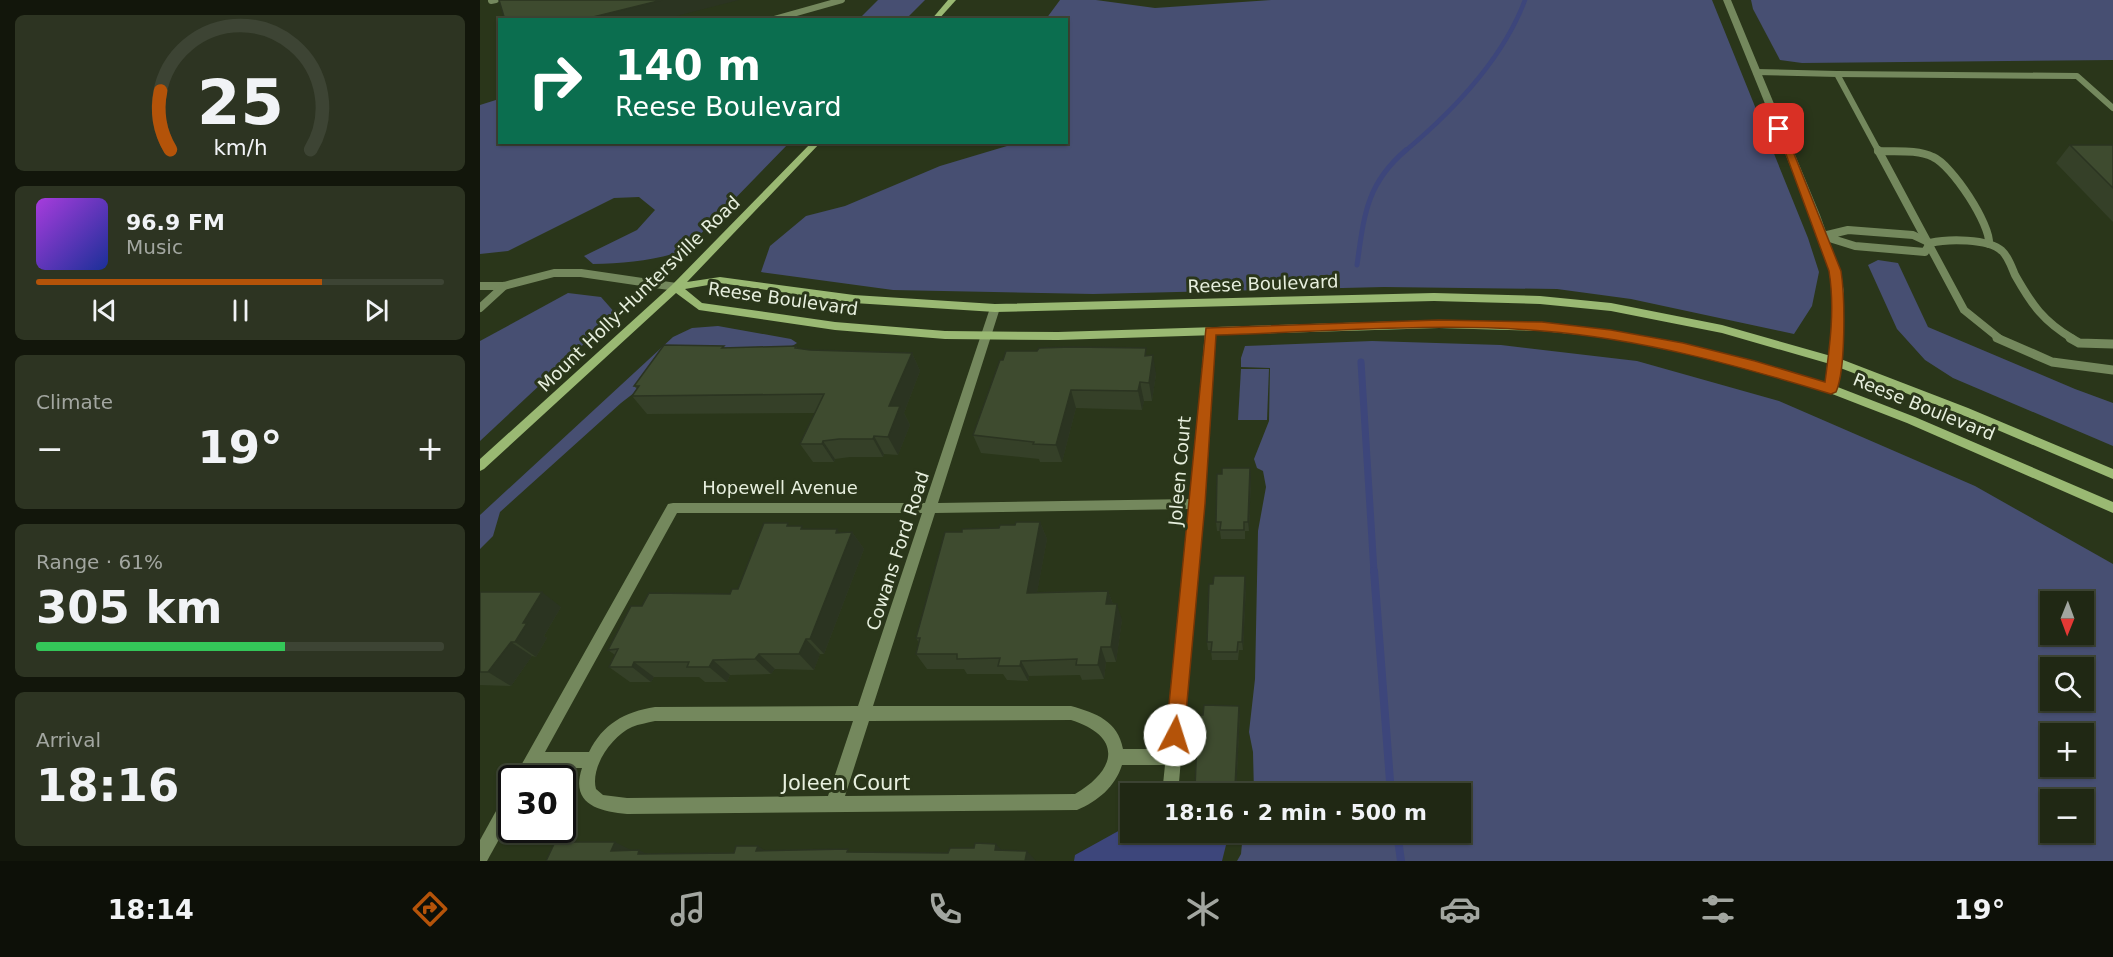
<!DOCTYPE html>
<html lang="en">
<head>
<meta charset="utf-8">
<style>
  body { margin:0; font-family:"DejaVu Sans",sans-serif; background:#2d3422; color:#f1f3f6; height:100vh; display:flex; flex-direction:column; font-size:22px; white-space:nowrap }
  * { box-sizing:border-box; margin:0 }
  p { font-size:20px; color:#a2a6a0 }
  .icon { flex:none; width:33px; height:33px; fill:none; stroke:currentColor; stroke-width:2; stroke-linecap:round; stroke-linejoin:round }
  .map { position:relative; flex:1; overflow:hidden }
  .panel { display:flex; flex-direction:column; gap:15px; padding:15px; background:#12160b; width:480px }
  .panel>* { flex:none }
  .banner { position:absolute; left:18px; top:18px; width:570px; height:126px; border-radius:0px; box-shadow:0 2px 4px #0004,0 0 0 2px #3d4434; background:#0b6e4f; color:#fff; overflow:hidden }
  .needle { width:39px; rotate:181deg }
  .fabs { position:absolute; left:1560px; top:591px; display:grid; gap:12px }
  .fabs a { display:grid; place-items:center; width:54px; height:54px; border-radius:0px; background:#202814; box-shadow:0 2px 4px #0004,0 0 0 2px #3d4434; font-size:30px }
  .speed { position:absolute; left:18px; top:765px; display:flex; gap:12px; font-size:30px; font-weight:700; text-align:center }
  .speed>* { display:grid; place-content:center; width:78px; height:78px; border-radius:50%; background:#202814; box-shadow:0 2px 4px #0004,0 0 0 2px #3d4434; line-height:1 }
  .speed .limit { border:3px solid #111; border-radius:9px; background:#fff; color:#111 }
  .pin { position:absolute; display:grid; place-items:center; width:51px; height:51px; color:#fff; margin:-26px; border-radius:12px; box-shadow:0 3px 9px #0006 }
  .me { position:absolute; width:66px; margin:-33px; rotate:5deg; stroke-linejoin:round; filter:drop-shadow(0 0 4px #0008) }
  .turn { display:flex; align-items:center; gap:21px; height:126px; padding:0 18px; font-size:27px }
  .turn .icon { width:78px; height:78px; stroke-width:2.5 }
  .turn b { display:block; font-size:42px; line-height:51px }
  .big { font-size:45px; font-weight:700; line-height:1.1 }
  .panel .widget { flex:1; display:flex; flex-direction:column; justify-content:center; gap:9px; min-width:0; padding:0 21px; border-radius:9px; background:#2d3422 }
  .panel .dial { align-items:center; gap:0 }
  .dial svg { height:156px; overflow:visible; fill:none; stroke:#3d4434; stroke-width:7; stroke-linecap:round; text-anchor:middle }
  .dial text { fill:#f1f3f6; stroke:none }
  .song { display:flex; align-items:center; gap:18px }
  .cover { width:72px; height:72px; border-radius:9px; background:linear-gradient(135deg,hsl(280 70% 55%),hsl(230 70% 35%)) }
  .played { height:6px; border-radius:3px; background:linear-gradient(90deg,#b45309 70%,#3d4434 70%) }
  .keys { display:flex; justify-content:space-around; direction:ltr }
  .heat { display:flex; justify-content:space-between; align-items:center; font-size:33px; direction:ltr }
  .charge { height:9px; border-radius:4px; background:linear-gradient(90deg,#34c759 61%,#3d4434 0) }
  .trip { position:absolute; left:640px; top:783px; width:351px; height:60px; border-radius:0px; background:#202814; box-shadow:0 2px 4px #0004,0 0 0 2px #3d4434; font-weight:700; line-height:60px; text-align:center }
  .menu { display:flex; height:96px; justify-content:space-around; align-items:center; background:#0d1008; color:#a2a6a0 }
  .menu .icon { width:42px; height:42px }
  .menu .on { color:#b45309 }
  .menu b { font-size:27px; color:#f1f3f6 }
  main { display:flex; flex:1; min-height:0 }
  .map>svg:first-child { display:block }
  .green { fill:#474f72; fill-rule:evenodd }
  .water { fill:#3d467b }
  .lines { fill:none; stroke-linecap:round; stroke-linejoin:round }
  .stream-far3 { stroke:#3d467b; stroke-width:4.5 }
  .stream-far2 { stroke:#3d467b; stroke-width:5 }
  .stream-far1 { stroke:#3d467b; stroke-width:7 }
  .stream { stroke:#3d467b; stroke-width:8 }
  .lane-far2 { stroke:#74885d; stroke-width:6 }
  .lane-far1 { stroke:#74885d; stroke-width:8 }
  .lane { stroke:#74885d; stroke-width:9 }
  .street { fill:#74885d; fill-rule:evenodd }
  .secondary { fill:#9ab973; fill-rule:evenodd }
  .wall { fill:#354028 }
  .shaded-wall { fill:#2b3421 }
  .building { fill:#3e4b2f; stroke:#2b3421; stroke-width:1.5 }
  .route { fill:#b45309; stroke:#753606; stroke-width:1.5 }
  .labels { text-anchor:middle; stroke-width:6; stroke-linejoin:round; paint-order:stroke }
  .street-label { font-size:18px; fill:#e7efde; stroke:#2a361a }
  .near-street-label { font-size:21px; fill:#e7efde; stroke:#2a361a }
</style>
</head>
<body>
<main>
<section class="panel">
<div class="widget dial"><svg viewBox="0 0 100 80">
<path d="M14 69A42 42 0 1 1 86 69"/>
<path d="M14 69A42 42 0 0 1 9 39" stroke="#b45309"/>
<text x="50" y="56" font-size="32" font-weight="700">25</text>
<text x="50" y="72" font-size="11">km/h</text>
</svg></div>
<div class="widget">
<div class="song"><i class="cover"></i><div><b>96.9 FM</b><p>Music</p></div></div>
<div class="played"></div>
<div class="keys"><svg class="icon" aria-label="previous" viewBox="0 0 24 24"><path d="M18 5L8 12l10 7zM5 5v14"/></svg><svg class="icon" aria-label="pause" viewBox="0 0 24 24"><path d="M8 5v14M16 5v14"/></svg><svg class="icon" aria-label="next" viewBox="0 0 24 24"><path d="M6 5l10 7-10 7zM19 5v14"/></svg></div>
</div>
<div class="widget"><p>Climate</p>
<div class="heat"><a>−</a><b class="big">19°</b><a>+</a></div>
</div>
<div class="widget"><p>Range · 61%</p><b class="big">305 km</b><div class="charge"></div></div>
<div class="widget"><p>Arrival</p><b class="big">18:16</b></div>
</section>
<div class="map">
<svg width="1633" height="861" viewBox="0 0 1633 861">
  <rect width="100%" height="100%" fill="#2a361a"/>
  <g class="green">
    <path d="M398,0H445L426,19H379Z"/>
    <path d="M580,0H616L675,8L791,0H1232L1328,238L1339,272L1332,306L1314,334L1151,299L1077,289L904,287L613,294L413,290L281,272L290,246L326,216L365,206L460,166L537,143L586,142V20L566,19Z"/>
    <path d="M1271,0H1633V60L1322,63L1300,60L1273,9Z"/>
    <path d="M19,99L20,142L309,143L205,250C175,261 145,263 113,264L104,256L157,230L175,210L159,197L134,198L28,251L0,254V105Z"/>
    <path d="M1398,260L1418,263L1448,327L1595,389L1633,403V446L1473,378L1445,360L1417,329L1388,265Z"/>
    <path d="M88,293L121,297L136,314L0,441V341Z"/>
    <path d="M238,326L311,339L317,343C292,361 245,345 216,345L141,403L20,512L13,536L0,549V515L193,337L212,328Z"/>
    <path d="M892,341L1021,345L1157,361L1299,401L1495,486L1633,564V861H757L761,854L763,833L981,832V794L774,793L773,752L769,732L775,679L778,531L786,487L783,471L777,468L774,459L789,421L790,368L761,367V358L765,346ZM1570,602H1604V634H1570ZM1570,668H1604V700H1570ZM1570,734H1604V766H1570ZM1570,800H1604V832H1570Z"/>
    <path d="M761,369H789L787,420H758Z"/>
  </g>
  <path class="water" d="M651,824V832L749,833L742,861H594L595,855Z"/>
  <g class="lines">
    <path class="stream-far3" d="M924,152C972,112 1023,59 1045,0"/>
    <path class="stream-far2" d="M877,265C884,216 886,184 926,150"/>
    <path class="stream-far1" d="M881,362L894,572"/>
    <g class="stream">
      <path d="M894,571L911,794"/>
      <path d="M917,832L921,861"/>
    </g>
    <g class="lane-far2">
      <path d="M11,1L16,0"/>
      <path d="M291,20L362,0"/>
      <path d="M1276,72L1357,74L1399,152"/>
      <path d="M1357,74L1597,76L1633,108"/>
      <path d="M1398,151L1431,152"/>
    </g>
    <g class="lane-far1">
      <path d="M1398,150L1484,310L1520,339"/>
      <path d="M1398,151C1416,152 1436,149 1453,157C1472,165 1511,225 1509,244"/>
      <path d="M1368,230L1433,235L1450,243L1445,252L1375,246L1343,236Z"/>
      <path d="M1450,243C1467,239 1508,238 1522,251C1528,256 1532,268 1535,275C1552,305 1563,321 1593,339"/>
      <path d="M0,286H24L74,273H101L196,287"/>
      <path d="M0,308L24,286"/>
    </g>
    <g class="lane">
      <path d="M1517,338L1572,362L1633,370"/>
      <path d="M1590,338L1599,343L1633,344"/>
    </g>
    <g class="street">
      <path d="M1243,0H1251L1340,215L1360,271L1364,292L1363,327L1357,389L1351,393L1345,389L1353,327L1354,292L1350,271L1330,215Z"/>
      <path d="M515,304L520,308L458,503L711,499L725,331L730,327L735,331L723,504L698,794H682L685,765H642C635,787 618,801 597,810L147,814C118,811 90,804 102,768H56L50,778H34L188,504L193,503H445L510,308ZM710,509L686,749H643C638,721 616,713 591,706H393L455,513ZM197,513H442L378,706L175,707C144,712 123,724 109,752H65ZM591,720C642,736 638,769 595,794L365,796L389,721ZM175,721H373L348,796L147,798L123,795L116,789C110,767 132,736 152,727C159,724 167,723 175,721Z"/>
      <path d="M32,791V816L7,861H0V840L26,793Z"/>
    </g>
    <g class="secondary">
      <path d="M468,0H476L458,20H451Z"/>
      <path d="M332,142H341L207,282L240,277L374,295L515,304L954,293L1060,296L1131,303L1242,325L1358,358L1488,408L1633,469V479L1480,414L1350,364L1242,333L1131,311L1060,304L954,301L515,312L374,303L240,283L205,289L222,303L355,322L465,331L578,332L959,320L1062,323L1131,330L1239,352L1355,386L1435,417L1633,502V513L1427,423L1347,392L1239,360L1131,338L1062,331L959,328L578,340L465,339L355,330L219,310L196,293L4,469L0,471V459L192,285Z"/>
    </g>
  </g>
  <g class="wall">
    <path d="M1590,145H1633V222L1576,163Z"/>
    <path d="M316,346L318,349L330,350L432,353L440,371L424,413L430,425L418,455L404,454L403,457H370L355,459L354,462H333L320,444L335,413L167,414L152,396L157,389L154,386L245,348Z"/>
    <path d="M557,351L668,355L676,374L672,401H664L662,410L596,408L582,462H560L559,459L501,453L493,435L523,360Z"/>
    <path d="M771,477L769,531H765V539H741L740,531H737L736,522Z"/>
    <path d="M560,522L567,539L557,592L628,591L633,604L642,620L636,662H626L624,679L602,680L600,675L549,676L548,681L527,680L523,674H487L484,669H447L436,654L439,643L436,638L482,532L519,528Z"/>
    <path d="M311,526L324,529L360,533L372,532L384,549L344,654H340L334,670L295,669L291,674L250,675L247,682H225L219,677H174L171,682H150L129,667L135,655L128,650L162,606L250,594L258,589Z"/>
    <path d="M766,585L763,650H759L758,660H732L731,650H728L727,642Z"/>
    <path d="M0,592L81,607L64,636L67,638L56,657L52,656L31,686L0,685Z"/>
    <path d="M760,713L756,794H716L715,788Z"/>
  </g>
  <g class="shaded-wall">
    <path d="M182,0H259L181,20H101Z"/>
    <path d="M432,353L440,371L424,413L430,425L418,455L408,437L409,406Z"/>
    <path d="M673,355L676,374L672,401L669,383Z"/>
    <path d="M660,382L664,401L662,410L658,391Z"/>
    <path d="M591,390L596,408L582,462L576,445Z"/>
    <path d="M394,436L404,454L403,457L393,439Z"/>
    <path d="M343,441L355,459L354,462L342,444Z"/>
    <path d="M770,468L771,477L769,531L768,522Z"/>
    <path d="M560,522L567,539L554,609L547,593Z"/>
    <path d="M357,529L367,544L372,532L384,549L344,654L330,639Z"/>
    <path d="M765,576L766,585L763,650L762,642Z"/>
    <path d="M628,591L634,607L626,604Z"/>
    <path d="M62,592L81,607L64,636L67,638L56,657L35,642L43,623Z"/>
    <path d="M637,604L642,620L636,662L631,647Z"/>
    <path d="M326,639L340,654L334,670L319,654Z"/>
    <path d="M31,642L52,656L31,686L8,672Z"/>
    <path d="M621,647L626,662L624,679L618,665Z"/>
    <path d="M279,654L295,669L291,674L275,659Z"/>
    <path d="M233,660L250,675L247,682L229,667Z"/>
    <path d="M541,661L549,676L548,681L540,666Z"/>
    <path d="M154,662L174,677L171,682L152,667Z"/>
    <path d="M759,706L760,713L756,794L755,787Z"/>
    <path d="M135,842L157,853L131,851Z"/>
    <path d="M516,844L526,855L515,850Z"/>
    <path d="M278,846L296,857L276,851Z"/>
    <path d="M159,850L181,861L158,854Z"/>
    <path d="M547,851L556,861H545Z"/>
  </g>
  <g class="building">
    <path d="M19,0H182L101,20H25Z"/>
    <path d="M1590,145H1633V188Z"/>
    <path d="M184,345L244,346L242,348L316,346L315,348L330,350L432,353L409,406H420L408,437L394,436L393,439H359L343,441L342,444H320L344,394L152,396L159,386H154Z"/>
    <path d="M592,347L666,348L665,356L673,355L669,383L660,382L658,391L591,390L576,445L553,444L554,442L493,435L520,360H523L526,351H557L559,348Z"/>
    <path d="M742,468H770L768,522H764V530H740L741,522H736L737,474H742Z"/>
    <path d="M536,522H560L547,593L628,591L626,604H637L631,647H621L618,665H596L597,659L541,661L540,666H518L520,658L477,659V654H436L440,638H436L465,532H482V529L519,528L520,525H535Z"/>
    <path d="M284,523H308L307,526H322L321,529H357L356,533L372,532L330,639H326L319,654H279L275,659L233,660L229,667H207L209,662H154L152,667H129L138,649L128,650L151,606H162L169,593L250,594L252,589H258Z"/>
    <path d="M734,576H765L762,642H758L757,652H731L732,642H727L729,584H733Z"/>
    <path d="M0,592H62L43,623H47L35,642H31L8,672H0Z"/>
    <path d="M724,705L759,706L755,787H750V794H720L721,787L715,788L718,715H723Z"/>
    <path d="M75,842H135L131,851L159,850L158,854L254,853L256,846H278L276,851L368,849L367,852L468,853L470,848H494L495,843L516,844L515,850L547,851L545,861H66Z"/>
  </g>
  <path class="route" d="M1296,127L1304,129L1361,271C1365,296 1366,370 1356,392L1351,394C1256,365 1162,339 1063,331C955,322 844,332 736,335L725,504L704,735L701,741L695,744L689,741L686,735L726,328L959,320L1062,322L1131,330L1203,343L1275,361L1345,382C1350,345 1355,308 1349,271Z"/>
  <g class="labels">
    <g class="street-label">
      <text transform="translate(783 284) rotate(-2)" y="6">Reese Boulevard</text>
      <text transform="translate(159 294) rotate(-44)" y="6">Mount Holly-Huntersville Road</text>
      <text transform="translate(303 299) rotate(8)" y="6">Reese Boulevard</text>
      <text transform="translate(1444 407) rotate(22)" y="6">Reese Boulevard</text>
      <text transform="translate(700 471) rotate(-85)" y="6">Joleen Court</text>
      <text x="300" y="494">Hopewell Avenue</text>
      <text transform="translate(418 551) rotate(-72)" y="6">Cowans Ford Road</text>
    </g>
    <g class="near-street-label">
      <text x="366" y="790">Joleen Court</text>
    </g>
  </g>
</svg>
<div class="fabs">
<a><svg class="needle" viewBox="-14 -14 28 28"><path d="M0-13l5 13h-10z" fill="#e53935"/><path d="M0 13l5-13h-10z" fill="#a2a6a0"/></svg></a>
<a><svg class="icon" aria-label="search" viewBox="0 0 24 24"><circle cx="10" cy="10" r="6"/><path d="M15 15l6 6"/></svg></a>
<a>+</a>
<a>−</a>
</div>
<div class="speed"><div class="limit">30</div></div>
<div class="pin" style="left:1299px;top:129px;background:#d93025"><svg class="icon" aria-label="arrive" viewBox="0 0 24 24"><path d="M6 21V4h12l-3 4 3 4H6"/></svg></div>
<svg class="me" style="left:695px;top:735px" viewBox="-20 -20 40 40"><circle r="19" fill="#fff"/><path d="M0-13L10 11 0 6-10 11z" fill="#b45309"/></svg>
<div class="trip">18:16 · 2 min · 500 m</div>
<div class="banner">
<div class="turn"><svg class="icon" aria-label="right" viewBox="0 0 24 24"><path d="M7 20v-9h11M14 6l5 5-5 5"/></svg><div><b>140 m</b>Reese Boulevard</div></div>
</div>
</div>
</main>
<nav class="menu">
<b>18:14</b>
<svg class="icon on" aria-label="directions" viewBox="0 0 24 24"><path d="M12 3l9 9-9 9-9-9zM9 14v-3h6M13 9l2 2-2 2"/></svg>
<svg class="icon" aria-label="music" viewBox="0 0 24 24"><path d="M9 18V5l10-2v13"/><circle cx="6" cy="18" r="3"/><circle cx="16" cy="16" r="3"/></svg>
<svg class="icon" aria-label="phone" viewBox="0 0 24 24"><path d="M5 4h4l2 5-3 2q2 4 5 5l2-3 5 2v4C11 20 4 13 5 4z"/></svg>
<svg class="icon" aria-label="climate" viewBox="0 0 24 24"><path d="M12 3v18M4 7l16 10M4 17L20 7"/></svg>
<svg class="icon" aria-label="car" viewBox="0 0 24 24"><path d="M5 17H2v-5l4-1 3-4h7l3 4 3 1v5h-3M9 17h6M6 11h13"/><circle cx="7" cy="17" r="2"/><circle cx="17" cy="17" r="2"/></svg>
<svg class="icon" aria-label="filters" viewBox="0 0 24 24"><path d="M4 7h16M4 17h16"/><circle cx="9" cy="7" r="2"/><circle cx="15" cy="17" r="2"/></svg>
<b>19°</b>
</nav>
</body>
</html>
